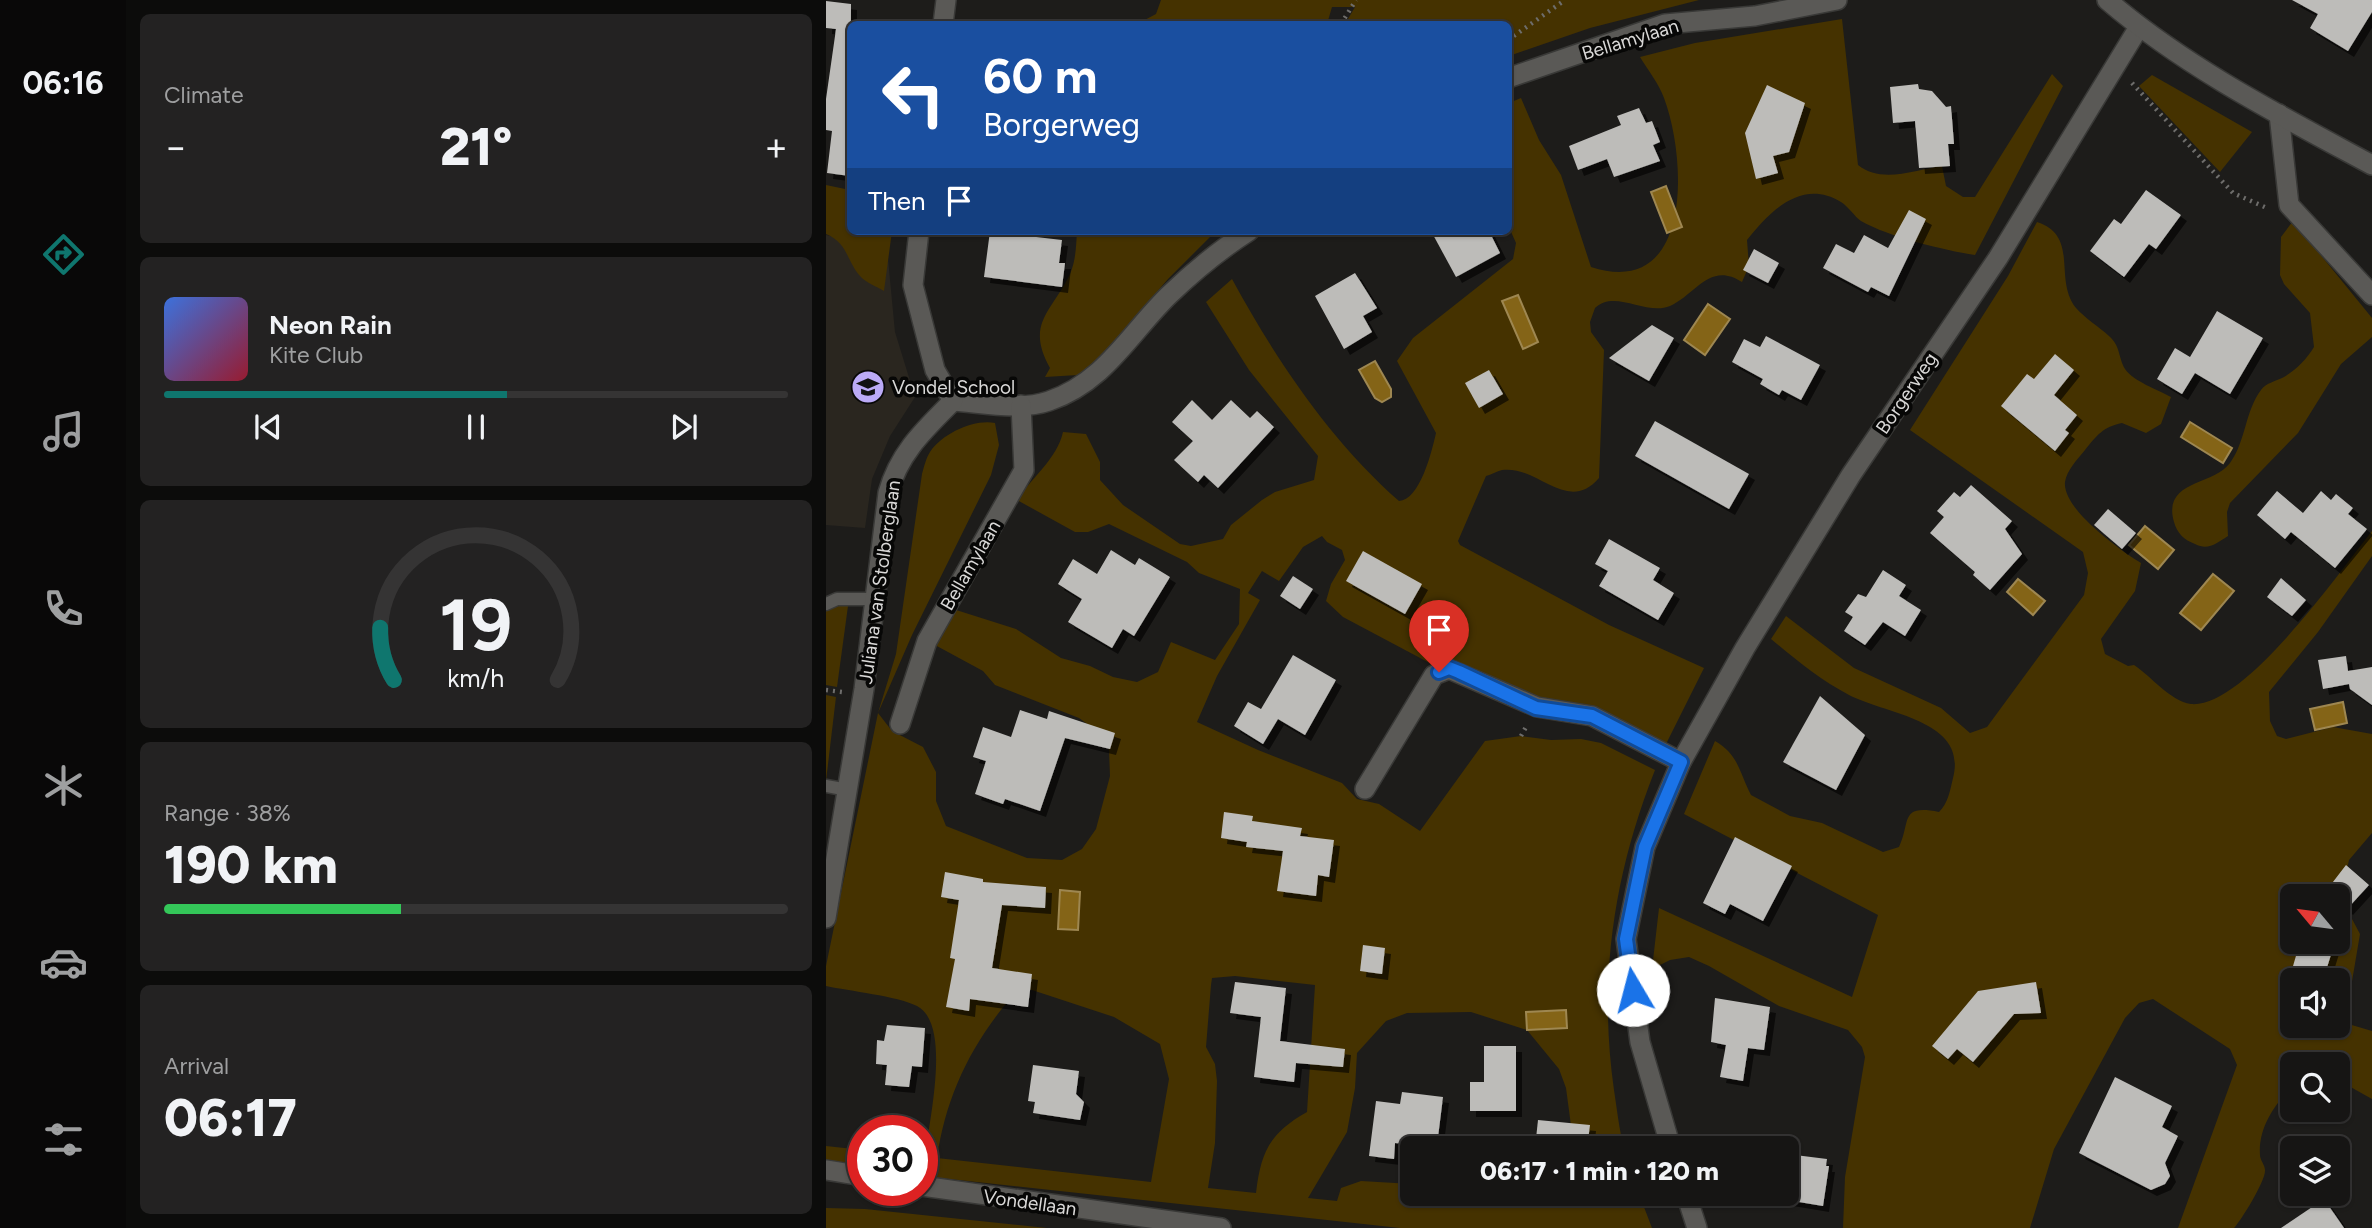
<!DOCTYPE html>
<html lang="en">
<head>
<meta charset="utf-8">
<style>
  body { margin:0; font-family:Figtree,sans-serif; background:#232222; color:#f1f3f6; height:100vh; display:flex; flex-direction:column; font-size:26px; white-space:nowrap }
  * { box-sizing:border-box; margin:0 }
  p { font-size:23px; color:#9e9fa0 }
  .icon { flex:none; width:38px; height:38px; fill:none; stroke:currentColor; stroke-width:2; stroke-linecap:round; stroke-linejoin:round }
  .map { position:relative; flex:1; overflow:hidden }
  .details { display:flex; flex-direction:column; gap:14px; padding:14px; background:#0c0c0b; width:700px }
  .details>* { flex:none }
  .banner { position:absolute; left:21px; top:21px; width:665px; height:214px; border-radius:10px; box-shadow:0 2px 5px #0004,0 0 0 2px #353434; background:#1a4fa0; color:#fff; overflow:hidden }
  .needle { width:46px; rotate:299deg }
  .buttons { position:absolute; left:1454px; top:884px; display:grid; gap:14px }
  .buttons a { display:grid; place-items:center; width:70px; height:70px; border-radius:10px; background:#161514; box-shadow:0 2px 5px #0004,0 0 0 2px #353434; font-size:35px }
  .speed { position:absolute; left:21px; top:1115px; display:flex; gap:14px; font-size:35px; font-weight:700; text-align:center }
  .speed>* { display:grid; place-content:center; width:91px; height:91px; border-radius:50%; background:#161514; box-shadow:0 2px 5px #0004,0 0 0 2px #353434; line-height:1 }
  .speed .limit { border:10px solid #d22; background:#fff; color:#111 }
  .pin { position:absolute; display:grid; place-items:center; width:60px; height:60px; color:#fff; margin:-72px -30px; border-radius:50% 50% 50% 0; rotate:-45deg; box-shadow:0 0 7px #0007 }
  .pin .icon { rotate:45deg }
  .me { position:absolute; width:77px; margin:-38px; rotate:352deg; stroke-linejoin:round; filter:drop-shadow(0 0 5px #0008) }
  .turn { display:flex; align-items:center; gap:24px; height:147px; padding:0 21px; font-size:32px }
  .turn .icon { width:91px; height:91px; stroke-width:2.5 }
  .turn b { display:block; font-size:49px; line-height:60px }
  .then { display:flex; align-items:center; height:66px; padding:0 21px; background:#0003; gap:14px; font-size:26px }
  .big { font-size:52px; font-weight:800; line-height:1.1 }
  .details .widget { flex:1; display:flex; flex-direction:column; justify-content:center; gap:10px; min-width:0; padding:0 24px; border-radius:10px; background:#232222 }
  .details .dial { align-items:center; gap:0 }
  .dial svg { height:182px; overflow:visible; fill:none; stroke:#353434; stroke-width:7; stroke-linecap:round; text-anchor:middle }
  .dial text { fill:#f1f3f6; stroke:none }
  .song { display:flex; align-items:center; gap:21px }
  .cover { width:84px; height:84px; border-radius:10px; background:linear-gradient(135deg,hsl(220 70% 55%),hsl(350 70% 35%)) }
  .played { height:7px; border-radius:4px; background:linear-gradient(90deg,#0f766e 55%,#353434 55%) }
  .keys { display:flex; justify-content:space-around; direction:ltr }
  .heat { display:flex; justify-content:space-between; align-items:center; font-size:38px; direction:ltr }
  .charge { height:10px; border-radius:5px; background:linear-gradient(90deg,#34c759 38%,#353434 0) }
  .trip { position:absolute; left:574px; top:1136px; width:399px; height:70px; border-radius:10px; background:#161514; box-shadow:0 2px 5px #0004,0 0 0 2px #353434; font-weight:800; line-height:70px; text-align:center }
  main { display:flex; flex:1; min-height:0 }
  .dock { display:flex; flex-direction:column; width:126px; justify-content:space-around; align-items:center; background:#090808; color:#9e9fa0 }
  .dock .icon { width:49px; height:49px }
  .dock .current { color:#0f766e }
  .dock b { font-size:32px; color:#f1f3f6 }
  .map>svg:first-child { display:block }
  .built { fill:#2a261f }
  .green { fill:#453200; fill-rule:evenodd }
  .water { fill:#846417; stroke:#9e8751; stroke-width:2 }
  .building { fill:#bdbcb9; filter:url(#shadow) }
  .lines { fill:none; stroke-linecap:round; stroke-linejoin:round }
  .service-casing { stroke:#393937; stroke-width:15 }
  .minor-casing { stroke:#393937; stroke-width:22 }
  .tertiary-casing { stroke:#393937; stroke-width:22 }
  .path { stroke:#6e6d6b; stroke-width:4.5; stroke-dasharray:2 5; stroke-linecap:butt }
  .service { stroke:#5a5956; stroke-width:12 }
  .minor { stroke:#5a5956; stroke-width:19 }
  .tertiary { stroke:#5a5956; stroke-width:19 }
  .route-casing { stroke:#114b97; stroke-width:18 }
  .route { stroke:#1a73e8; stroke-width:12 }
  .labels { text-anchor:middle; stroke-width:7; stroke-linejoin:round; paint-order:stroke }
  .street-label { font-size:19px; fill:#d9d8d7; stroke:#070706 }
  .poi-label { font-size:19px; fill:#d9d8d7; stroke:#070706; text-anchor:start }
</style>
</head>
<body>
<main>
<nav class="dock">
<b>06:16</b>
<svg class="icon current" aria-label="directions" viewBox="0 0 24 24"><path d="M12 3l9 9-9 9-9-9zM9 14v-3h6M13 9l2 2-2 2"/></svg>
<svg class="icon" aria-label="music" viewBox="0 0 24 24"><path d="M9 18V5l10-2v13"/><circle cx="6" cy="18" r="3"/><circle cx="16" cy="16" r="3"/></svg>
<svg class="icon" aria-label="phone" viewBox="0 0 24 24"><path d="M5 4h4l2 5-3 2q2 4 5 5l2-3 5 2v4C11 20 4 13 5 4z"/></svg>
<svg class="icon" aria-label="climate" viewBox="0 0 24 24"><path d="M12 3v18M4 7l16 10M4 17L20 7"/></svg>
<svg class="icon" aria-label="car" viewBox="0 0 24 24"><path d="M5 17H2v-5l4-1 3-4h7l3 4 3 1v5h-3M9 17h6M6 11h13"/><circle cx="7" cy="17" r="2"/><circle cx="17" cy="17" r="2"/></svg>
<svg class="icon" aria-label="filters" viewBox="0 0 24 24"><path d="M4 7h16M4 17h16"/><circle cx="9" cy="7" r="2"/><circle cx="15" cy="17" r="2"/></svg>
</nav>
<section class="details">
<div class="widget"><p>Climate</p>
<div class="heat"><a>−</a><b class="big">21°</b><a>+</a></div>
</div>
<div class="widget">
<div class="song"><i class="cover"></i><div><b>Neon Rain</b><p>Kite Club</p></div></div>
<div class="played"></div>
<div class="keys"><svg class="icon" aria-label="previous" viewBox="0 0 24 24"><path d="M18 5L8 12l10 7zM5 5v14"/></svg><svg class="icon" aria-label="pause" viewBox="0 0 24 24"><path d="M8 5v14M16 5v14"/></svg><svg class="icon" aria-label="next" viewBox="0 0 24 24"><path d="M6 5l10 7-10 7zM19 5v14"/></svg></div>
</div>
<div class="widget dial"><svg viewBox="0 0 100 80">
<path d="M14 69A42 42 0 1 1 86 69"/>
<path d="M14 69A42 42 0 0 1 8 46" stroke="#0f766e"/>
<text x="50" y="56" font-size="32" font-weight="700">19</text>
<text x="50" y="72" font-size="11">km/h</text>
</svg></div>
<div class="widget"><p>Range · 38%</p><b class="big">190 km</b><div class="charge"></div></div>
<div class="widget"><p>Arrival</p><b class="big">06:17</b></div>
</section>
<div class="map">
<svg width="1546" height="1228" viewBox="0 0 1546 1228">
  <defs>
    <filter id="shadow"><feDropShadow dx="6" dy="6" stdDeviation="0" flood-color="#0009"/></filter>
  </defs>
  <rect width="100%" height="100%" fill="#1d1c1a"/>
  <path class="built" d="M0,235L61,248L69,332L89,397L64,436L46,479L39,528L0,525Z"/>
  <g class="green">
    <path d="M335,0H873L764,28L683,56L682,24H519L529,7H506L501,24H311L330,14Z"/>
    <path d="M1016,19L1032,165C1055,184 1089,170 1116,166L1120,186L1137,197H1149L1226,74L1237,86L1149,255C1117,250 1063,237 1035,221C1028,216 1023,207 1015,202C976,178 944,211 921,240L923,266L916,282C884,261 870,294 844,306C820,316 789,289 769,308L764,322L765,332L778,350L773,478C741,515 712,465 676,470C671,471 665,475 660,476L632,541L634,545L783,625L878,668L836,752L784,723L720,718L692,710L517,617L500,601L505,584L519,560L516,550L501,542L496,536L477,547L453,581L436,571L422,593L434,600L391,676L371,722L432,750L516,783L531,799L553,804L594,831L659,741L695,736L725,740L755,739L775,743L829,770C788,874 772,978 788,1090C791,1109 793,1129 798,1148H748L740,1088L733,1069L701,1030L645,1012L581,1013L560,1021L531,1053L529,1088L521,1132L482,1198L511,1201L515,1188L535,1181L586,1184V1194H813L826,1228H574L96,1176V1156H99C103,1121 126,1024 91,1006C71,996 23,991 0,986V966L52,713L70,654L96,474C98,467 100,458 104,452C117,433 148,419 169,423L173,445L165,475L86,635L52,713L66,731L97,747L110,772V801L120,826L201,858L236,860L256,849L270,829L284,776L283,750L271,731L253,718L169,685L157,671L109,645L127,609L190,629L235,658L264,666L287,677L311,682L332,672L345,642L389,660L413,624L414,589L373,573L361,562L283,524L262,532H249L191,500C206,477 231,459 237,432L260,434L274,462V480L297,505L354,544L365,546L397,539L405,525L436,500L449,492L488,480L492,456L423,370L380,302L406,279C450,360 504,440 573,501C594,500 606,451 610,433L571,361L587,338L687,259L690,243L682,225L683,103L695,98L713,140L735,175L765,267C867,300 861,159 838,98C833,84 822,70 814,57L869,43ZM409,976L489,985L481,1112C444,1133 435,1151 430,1193L382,1188L389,1143L391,1081L389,1064L380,1047L385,985L386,978ZM192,990H206L288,1017L334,1044L343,1079L325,1182L111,1158C120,1094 148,1038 192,990Z"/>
    <path d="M1326,75L1426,132L1394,172L1313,86Z"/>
    <path d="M0,185L24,190V231H66L58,291C50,286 40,283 34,276C20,260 22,243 0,234Z"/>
    <path d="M1467,221L1546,318V337L1515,364L1472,433L1404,503L1401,512L1402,536C1391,543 1382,551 1369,544C1358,540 1351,533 1348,522C1336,480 1387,486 1404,463C1420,441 1419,411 1435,390C1440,383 1450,381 1458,377C1471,369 1480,360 1488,347L1484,313L1458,284L1454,275L1455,237Z"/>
    <path d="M1211,222C1254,236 1227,279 1250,308C1259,318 1273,327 1283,336C1295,347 1292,357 1299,369C1307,381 1332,390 1345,397L1335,424L1320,433L1296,423C1277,427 1271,435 1259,450C1251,460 1241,470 1239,482C1236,509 1294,550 1315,563L1309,591L1275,639L1279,654L1302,666L1308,665C1325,676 1344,701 1365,704C1418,709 1514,571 1546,531V556L1492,632L1443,692L1444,721L1451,736L1460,739L1507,727L1546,734V833L1523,860L1519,878L1517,902L1534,934L1519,1023L1546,1031V1099L1512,1080V1064H1466V1088C1448,1104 1432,1129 1434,1155C1434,1160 1439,1165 1439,1170C1440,1180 1416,1219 1408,1228H1352L1411,1065L1404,1049L1327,999L1313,1003L1299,1018L1228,1149L1204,1228H1017L1019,1177L1039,1057L1036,1047L1022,1030L953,1006L883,966L863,957L844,960L826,969L833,908L1026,997L1052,915L858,814L889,741C913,755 913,772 925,795L964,816L996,823L1057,852L1073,847C1085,822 1073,804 1113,812C1122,803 1124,791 1127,778C1142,720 1062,715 1023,695C994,680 970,660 945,639L960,616L1028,668L1115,708L1144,733L1161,727L1258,595L1262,573L1257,552L1084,430L1182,276ZM1466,896H1512V942H1466ZM1466,980H1512V1026H1466Z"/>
    <path d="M251,231H390L342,279L265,368L252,375L219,377L224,368C199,323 226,312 244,274C250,260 250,246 251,231Z"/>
    <path d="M7,605L22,606L11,687L0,685V610Z"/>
    <path d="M0,695L10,697L0,781Z"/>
    <path d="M0,1146L37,1150V1169L0,1161Z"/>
    <path d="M0,1208L39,1209L221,1228H0Z"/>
  </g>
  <g class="water">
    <path d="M840,186L856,227L841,233L825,192Z"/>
    <path d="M692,295L712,342L697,349L676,301Z"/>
    <path d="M882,304L904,319L879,355L858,340Z"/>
    <path d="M549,361L565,389V397L556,402L549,398L533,370Z"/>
    <path d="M1364,422L1406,448L1397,463L1355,437Z"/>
    <path d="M1319,526L1348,550L1332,569L1303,545Z"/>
    <path d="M1387,574L1408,591L1375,630L1354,613Z"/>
    <path d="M1192,579L1219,601L1207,615L1181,592Z"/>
    <path d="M1517,702L1521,723L1489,730L1484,709Z"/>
    <path d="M234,890L254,892L252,930L232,929Z"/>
    <path d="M740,1010L741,1028L701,1030L700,1012Z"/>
  </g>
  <g class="building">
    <path d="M1466,0H1546V12L1522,51L1484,28L1492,14Z"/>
    <path d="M0,1L25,4L24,176L1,173L6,131L0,130V99L10,29L0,28Z"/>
    <path d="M1092,84L1093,89L1106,91L1120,107L1125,106L1128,144H1122L1124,166L1093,168L1089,121L1067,123L1064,87Z"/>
    <path d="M941,85L979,103L963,152L947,156L952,173L930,179L919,133Z"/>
    <path d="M813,108L820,123L826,121L834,142L827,145L834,161L788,177L781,159L752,170L743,146L795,125L791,116Z"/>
    <path d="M1320,190L1355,215L1330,249L1323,244L1298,277L1264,251L1288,219L1295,224Z"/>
    <path d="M1083,210L1100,219L1063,296L1045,287L1042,292L997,268L1010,244L1028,253L1038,235L1062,248Z"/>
    <path d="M164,231H193V235L236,240L233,263H239L236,287L158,277Z"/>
    <path d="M605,231H663L674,253L630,277Z"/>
    <path d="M928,249L953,263L942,283L917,270Z"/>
    <path d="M529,273L551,308L537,316L546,332L518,349L489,296Z"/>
    <path d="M1391,311L1437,338L1404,394L1369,373L1356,394L1331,379L1349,348L1364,357Z"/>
    <path d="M826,325L848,338L823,381L783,358Z"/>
    <path d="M940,336L994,365L975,400L956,390L953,395L934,384L937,379L906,362L918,339L934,347Z"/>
    <path d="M1229,354L1248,370L1228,395L1251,415L1239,430L1243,433L1229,451L1175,406L1201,374L1208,379Z"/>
    <path d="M663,370L677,394L653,408L639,383Z"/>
    <path d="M366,400L386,420L405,400L424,418L431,411L448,427L392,488L378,475L372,482L348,460L367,441L346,422Z"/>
    <path d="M829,421L923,474L903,509L809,456Z"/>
    <path d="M1145,485L1186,521L1179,529L1196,554L1164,590L1147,575L1149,572L1104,533L1118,517L1111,511L1128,492L1134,497Z"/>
    <path d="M1451,491L1477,513L1495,491L1505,500L1510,494L1527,508L1522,514L1541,529L1509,568L1465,532L1459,539L1431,515Z"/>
    <path d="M1282,509L1310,533L1296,549L1268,525Z"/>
    <path d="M783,539L834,568L827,580L848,593L832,620L773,586L782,571L769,564Z"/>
    <path d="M285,550L309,565L313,558L344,577L308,636L297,629L286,648L242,622L256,599L232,584L247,559L271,574Z"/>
    <path d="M537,551L596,584L579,614L520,581Z"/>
    <path d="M1057,570L1080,585L1073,596L1095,610L1079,636L1057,622L1039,645L1018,631L1027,617L1019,612L1032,594L1040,597Z"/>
    <path d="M467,576L487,589L474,609L454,596Z"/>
    <path d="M1455,578L1480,600L1466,616L1441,597Z"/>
    <path d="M467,655L510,680L479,735L452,719L437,744L408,726L422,702L435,709Z"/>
    <path d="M1520,656L1522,671L1546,667V705L1524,689L1523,684L1497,689L1492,660Z"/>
    <path d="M994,696L1039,735L1010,790L957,762Z"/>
    <path d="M194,710L221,719L223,711L289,733L284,749L239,738L214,811L179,799L177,804L149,794L160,761L147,757L157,727L185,737Z"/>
    <path d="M398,812L427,816L426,821L476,828L474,836L508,840L503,877L492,875L490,896L451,891L457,851L420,847L421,842L395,838Z"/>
    <path d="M909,837L966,866L937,921L904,904L899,914L877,903Z"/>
    <path d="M1520,865L1543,885L1521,909L1512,901V896L1500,891Z"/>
    <path d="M119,872L157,879V882L220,887L219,908L176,905L166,968L206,974L202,1007L144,999L143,1011L120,1007L129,959L124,958L133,900L115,897Z"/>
    <path d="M1474,942H1509L1497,980L1465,973Z"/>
    <path d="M537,945L559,948L556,974L534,971Z"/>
    <path d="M409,982L460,988L454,1041L519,1049L517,1067L470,1063L468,1082L428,1077L435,1017L404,1013Z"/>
    <path d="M1210,982L1215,1013L1188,1014L1147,1062L1131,1049L1122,1059L1106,1046L1152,991Z"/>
    <path d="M889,998L944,1007L938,1050L922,1048L917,1081L894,1077L900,1045L885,1042Z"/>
    <path d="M61,1025L99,1028L96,1067L86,1066L83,1087L59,1085L61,1065L50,1064L51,1040L58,1041Z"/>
    <path d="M658,1046H690V1111H644V1082H658Z"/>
    <path d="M207,1065L253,1071L250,1094L258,1102L254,1120L207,1113L209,1102L202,1101Z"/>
    <path d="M1289,1077L1346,1106L1336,1127L1352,1136L1339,1163L1344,1176L1339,1184L1325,1190L1253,1153Z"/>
    <path d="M576,1092L617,1097L611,1145L579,1142V1144L569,1143L568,1159L543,1156L550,1101L574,1104Z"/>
    <path d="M712,1120L764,1125L761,1148H709Z"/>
    <path d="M961,1154L1001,1159L1000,1166H1003L997,1206L961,1200Z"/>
    <path d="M1498,1199L1518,1228H1455Z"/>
  </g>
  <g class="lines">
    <defs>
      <g id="service">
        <path d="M0,604L11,599H50"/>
        <path d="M0,786L22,790"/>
      </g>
      <g id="minor">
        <path d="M117,24L120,0"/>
        <path d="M682,78L839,24L929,16L1011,0"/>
        <path d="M1453,114L1463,205L1546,295"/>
        <path d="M127,401C156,403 195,411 223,401C279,382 304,333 343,295C367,272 395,249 423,231"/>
        <path d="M74,724L101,641L198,470L195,405"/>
        <path d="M539,789L608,675L623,669L711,707L766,716L855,762"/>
        <path d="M0,918L38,689L62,493C73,453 98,430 127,401L109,370L87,285L93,231"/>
        <path d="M845,1148L814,1042L800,939L819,847L855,762L919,648L1025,475L1172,258L1313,27"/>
        <path d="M0,1170L37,1176"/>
        <path d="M96,1186L395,1228"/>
        <path d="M860,1194L871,1228"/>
      </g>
      <path id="tertiary" d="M1281,0C1359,67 1455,116 1546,165"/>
    </defs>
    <use href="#service" class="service-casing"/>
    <use href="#minor" class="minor-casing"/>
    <use href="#tertiary" class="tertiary-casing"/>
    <g class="path">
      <path d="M515,24L530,0"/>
      <path d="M682,40L739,0"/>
      <path d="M1306,83L1407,193L1441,208"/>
      <path d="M0,690L16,692"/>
      <path d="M695,736L700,727"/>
    </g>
    <use href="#service" class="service"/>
    <use href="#minor" class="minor"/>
    <use href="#tertiary" class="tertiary"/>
  </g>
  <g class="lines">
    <defs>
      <path id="route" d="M613,672L623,668L633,672L710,708L766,716L855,762L819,847L800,939L807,990"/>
    </defs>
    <use href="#route" class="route-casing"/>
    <use href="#route" class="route"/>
  </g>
  <defs>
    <symbol id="school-disc" viewBox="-11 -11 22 22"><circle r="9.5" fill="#bbaaf6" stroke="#070706"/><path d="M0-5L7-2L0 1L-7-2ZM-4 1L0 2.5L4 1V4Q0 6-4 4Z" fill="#111"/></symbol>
  </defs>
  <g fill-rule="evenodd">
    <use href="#school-disc" x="23" y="368" width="38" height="38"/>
  </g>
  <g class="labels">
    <g class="street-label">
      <text transform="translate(804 39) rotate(-17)" y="7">Bellamylaan</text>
      <text transform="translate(1080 393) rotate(-56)" y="7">Borgerweg</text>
      <text transform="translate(144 565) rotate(-60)" y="7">Bellamylaan</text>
      <text transform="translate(53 582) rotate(-82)" y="7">Juliana van Stolberglaan</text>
      <text transform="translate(204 1202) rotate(8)" y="7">Vondellaan</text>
    </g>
    <g class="poi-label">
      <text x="66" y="394">Vondel School</text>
    </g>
  </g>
</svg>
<div class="buttons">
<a><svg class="needle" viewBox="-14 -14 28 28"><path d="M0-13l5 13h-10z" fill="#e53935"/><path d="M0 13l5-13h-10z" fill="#9e9fa0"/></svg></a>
<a><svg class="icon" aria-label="sound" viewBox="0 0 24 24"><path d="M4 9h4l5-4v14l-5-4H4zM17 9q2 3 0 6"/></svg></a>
<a><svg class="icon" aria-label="search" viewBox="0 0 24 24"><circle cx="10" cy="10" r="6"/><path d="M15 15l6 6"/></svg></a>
<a><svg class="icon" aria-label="layers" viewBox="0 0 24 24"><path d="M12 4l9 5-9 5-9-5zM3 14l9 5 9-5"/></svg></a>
</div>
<div class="speed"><div class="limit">30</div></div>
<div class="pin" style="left:613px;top:672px;background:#d93025"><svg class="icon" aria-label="arrive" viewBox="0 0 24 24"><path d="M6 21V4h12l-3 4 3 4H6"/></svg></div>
<svg class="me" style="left:807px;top:990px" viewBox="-20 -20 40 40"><circle r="19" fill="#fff"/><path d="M0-13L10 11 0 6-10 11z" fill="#1a73e8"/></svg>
<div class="trip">06:17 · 1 min · 120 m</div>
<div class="banner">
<div class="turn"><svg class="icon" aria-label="left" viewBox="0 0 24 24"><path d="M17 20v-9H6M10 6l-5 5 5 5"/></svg><div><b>60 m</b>Borgerweg</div></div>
<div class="then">Then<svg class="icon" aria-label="arrive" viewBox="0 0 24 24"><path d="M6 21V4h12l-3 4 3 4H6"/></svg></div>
</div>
</div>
</main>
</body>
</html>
